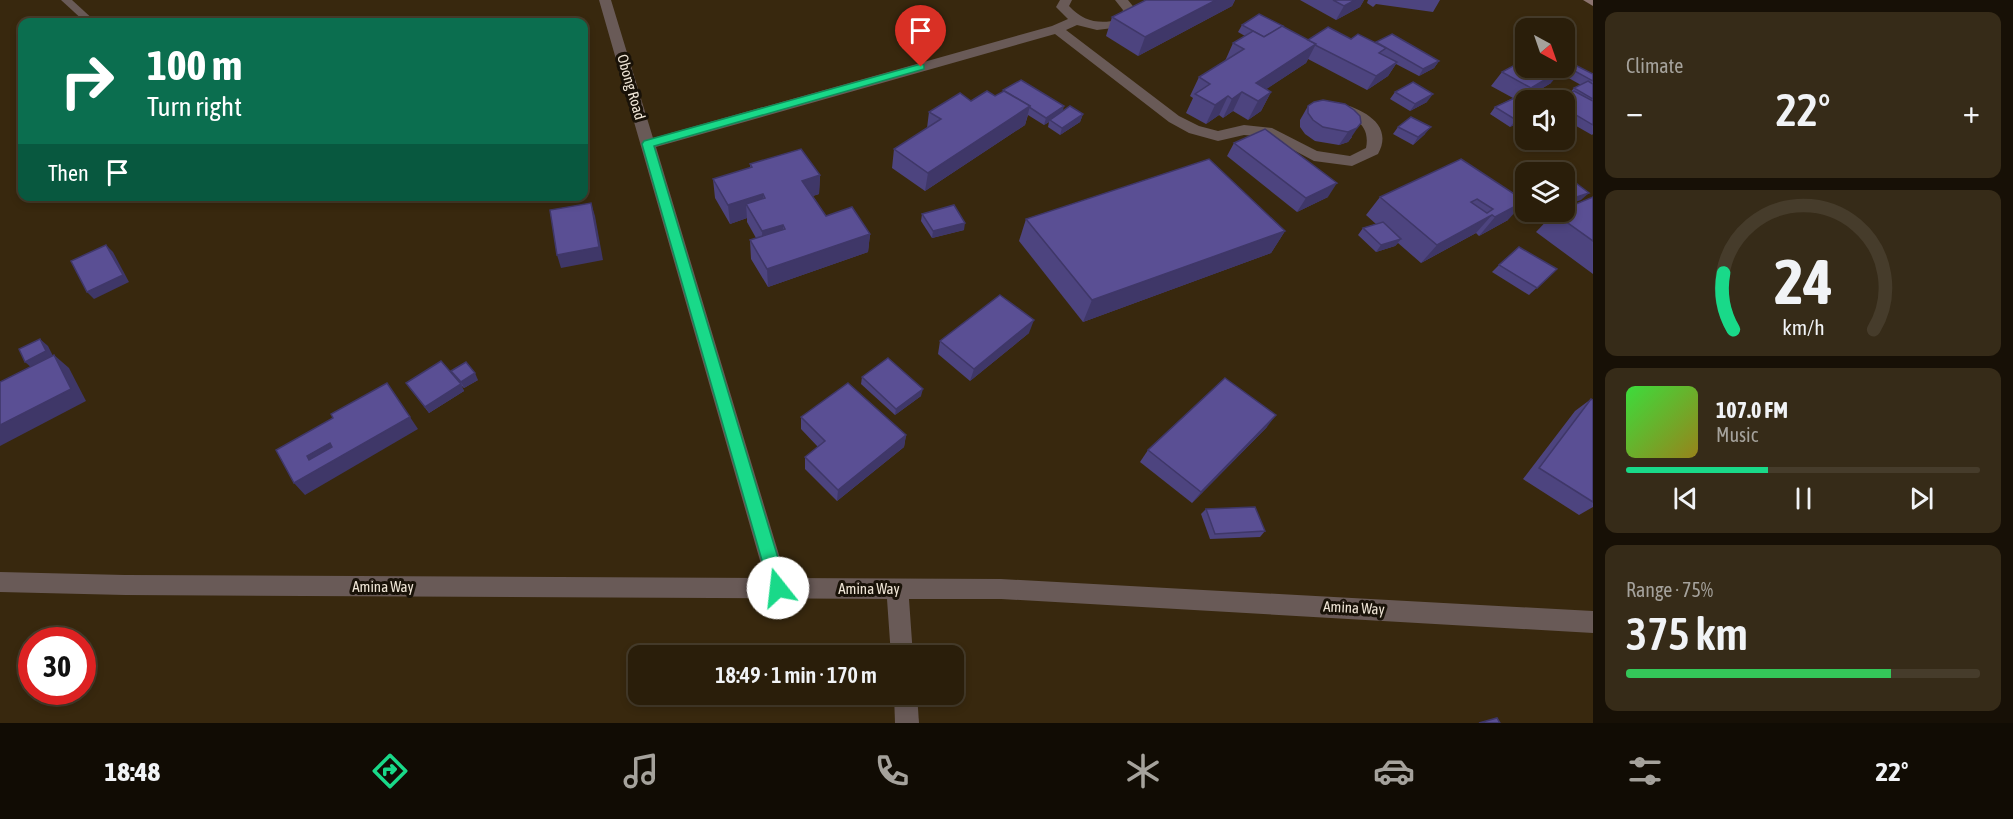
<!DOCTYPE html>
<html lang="en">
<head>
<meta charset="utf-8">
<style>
  body { margin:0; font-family:"Asap Condensed",sans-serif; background:#362b18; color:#f1f3f6; height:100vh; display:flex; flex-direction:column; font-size:22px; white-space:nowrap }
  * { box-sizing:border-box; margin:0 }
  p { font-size:20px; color:#a5a29c }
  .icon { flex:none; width:33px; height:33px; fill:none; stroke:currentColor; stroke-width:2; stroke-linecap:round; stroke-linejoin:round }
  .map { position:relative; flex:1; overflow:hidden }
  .details { display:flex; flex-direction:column; gap:12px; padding:12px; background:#171006; width:420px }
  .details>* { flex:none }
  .hud { position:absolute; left:18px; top:18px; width:570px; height:183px; border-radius:12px; box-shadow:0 3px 9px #0003,0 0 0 2px #463c2b; background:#0b6e4f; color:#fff; overflow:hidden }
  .needle { width:39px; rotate:140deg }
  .fabs { position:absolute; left:1515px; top:18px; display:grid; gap:12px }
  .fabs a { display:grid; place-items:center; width:60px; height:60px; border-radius:12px; background:#2a1e0a; box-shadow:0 3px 9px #0003,0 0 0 2px #463c2b; font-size:30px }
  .speed { position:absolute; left:18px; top:627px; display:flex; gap:12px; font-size:30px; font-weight:700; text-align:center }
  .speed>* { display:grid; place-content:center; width:78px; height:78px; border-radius:50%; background:#2a1e0a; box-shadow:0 3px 9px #0003,0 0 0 2px #463c2b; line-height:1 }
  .speed .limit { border:9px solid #d22; background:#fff; color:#111 }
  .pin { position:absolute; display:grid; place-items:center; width:51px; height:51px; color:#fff; margin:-62px -26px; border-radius:50% 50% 50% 0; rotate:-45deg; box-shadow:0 0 6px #0007 }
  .pin .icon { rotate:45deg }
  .me { position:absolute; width:66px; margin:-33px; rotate:344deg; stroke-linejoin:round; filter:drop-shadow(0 0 4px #0008) }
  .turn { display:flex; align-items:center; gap:21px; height:126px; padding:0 30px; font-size:27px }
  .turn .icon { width:78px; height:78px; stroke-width:2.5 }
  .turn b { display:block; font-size:42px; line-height:51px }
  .then { display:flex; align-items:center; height:57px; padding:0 30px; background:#0003; gap:12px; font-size:22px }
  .big { font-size:45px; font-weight:600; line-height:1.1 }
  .details .card { flex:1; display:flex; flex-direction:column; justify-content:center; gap:9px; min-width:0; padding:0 21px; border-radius:12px; background:#362b18 }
  .details .dial { align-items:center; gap:0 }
  .dial svg { height:156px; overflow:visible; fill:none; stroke:#463c2b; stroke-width:7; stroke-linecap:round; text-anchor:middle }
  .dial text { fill:#f1f3f6; stroke:none }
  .song { display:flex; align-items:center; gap:18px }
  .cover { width:72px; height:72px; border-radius:9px; background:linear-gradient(135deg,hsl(120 70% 55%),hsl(50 70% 35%)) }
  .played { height:6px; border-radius:3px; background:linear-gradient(90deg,#19d989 40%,#463c2b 40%) }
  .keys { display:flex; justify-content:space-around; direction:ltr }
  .heat { display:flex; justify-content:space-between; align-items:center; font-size:33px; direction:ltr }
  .charge { height:9px; border-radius:4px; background:linear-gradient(90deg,#34c759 75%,#463c2b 0) }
  .trip { position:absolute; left:628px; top:645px; width:336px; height:60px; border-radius:12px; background:#2a1e0a; box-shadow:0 3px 9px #0003,0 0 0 2px #463c2b; font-weight:600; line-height:60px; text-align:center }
  .dock { display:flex; height:96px; justify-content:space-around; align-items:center; background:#110c04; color:#a5a29c }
  .dock .icon { width:42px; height:42px }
  .dock .on { color:#19d989 }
  .dock b { font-size:27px; color:#f1f3f6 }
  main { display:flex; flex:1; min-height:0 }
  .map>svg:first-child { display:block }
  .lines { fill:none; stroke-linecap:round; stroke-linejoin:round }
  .lane { fill:#695a57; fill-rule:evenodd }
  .street { fill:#695a57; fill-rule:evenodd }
  .secondary { fill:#8b736f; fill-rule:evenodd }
  .wall { fill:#4d447f }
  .shaded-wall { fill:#3f3768 }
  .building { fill:#5a4f94; stroke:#3f3768; stroke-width:1.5; fill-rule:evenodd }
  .route { fill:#19d989; stroke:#108d59; stroke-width:1.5 }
  .labels { text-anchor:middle; stroke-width:6; stroke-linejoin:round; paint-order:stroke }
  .street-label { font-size:15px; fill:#efe5d6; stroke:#191208 }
</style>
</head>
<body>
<main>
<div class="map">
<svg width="1593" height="723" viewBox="0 0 1593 723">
  <rect width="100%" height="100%" fill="#38280e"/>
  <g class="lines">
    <path class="lane" d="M61,0H72L96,22H85Z"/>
    <g class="street">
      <path d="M599,0H611L653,138L1052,26L1068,19L1056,7L1060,0H1072L1069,6C1084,22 1098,24 1119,20L1123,10L1115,0H1128L1136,10L1129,26L1097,30L1077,25L1066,30L1179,116L1199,126L1218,131L1244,125L1272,128L1317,151L1350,156L1366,148C1371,123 1352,116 1331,109L1329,106L1336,102C1360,108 1395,123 1378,154L1352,166L1314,161L1269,137L1244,135L1218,141L1189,133L1169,122L1055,34L656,147L786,578L1001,579L1593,611V633L1001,599H909L913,656H891L887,599L125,595L0,592V572L125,575L765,578Z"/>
      <path d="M894,694H917L919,723H895Z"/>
    </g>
    <path class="secondary" d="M1583,0H1593V6Z"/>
  </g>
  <g class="wall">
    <path d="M1146,0H1235L1232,6L1138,56L1106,36L1112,17Z"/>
    <path d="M1300,0H1364L1360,7L1336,20Z"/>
    <path d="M1368,0H1440L1433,12L1376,4L1373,7L1367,3Z"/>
    <path d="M1242,25L1308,40L1351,39L1376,43L1439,61L1434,68L1419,76L1396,64L1388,76L1367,90L1308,59L1306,63L1266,89L1271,92L1261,111L1248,120L1233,111L1223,118L1219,115L1206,124L1186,113L1193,98L1190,96L1199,77L1225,61L1233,43L1245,36L1238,32Z"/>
    <path d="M1571,69L1593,74V134L1592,135L1564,119V100L1574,88L1581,85L1565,76Z"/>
    <path d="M1502,72L1551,83L1526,98V119L1510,127L1490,114L1495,107L1513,98L1491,86Z"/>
    <path d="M1395,92L1427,102L1410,111L1390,99Z"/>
    <path d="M995,96L1063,111L1083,114L1080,122L1060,135L1048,127L1049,122L1044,125L1028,115L1025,125L925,191L892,168L894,149L927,128L929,112L971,101Z"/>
    <path d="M1323,100L1352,137L1348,142L1339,145L1315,141L1305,134L1300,127V120L1308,106Z"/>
    <path d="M1398,127L1425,134L1413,145L1393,134Z"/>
    <path d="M1234,143L1328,197L1297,212L1227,156Z"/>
    <path d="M1461,159L1508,220L1479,236L1476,233L1421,263L1398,243L1395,246L1376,252L1358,235L1363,228L1376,224L1366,215L1380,197Z"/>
    <path d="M750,164L820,175L819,194L813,196L826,216L870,234L868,252L768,287L751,259L750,240L756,238L747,222V218L730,224L715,198L713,179L750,168Z"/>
    <path d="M1523,181H1526V196L1517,188Z"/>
    <path d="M1593,197V274L1536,232L1554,213Z"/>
    <path d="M922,214L964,230L932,238L921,221Z"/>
    <path d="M1026,219L1285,231L1271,253L1083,322L1019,241Z"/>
    <path d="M1499,265L1557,269L1529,295L1492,272Z"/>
    <path d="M1029,333L970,381L938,354L940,341Z"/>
    <path d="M451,371L478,380L464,388L461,385L464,391L429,413L406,383L454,376Z"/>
    <path d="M862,377L921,396L895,415L861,384Z"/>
    <path d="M1591,399L1592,400L1593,399V507L1579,515L1523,479L1575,411Z"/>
    <path d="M801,417L906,435L904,447L837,501L805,469V457L818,447L801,429Z"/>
    <path d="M1267,427L1192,503L1140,462L1148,450Z"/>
    <path d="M1206,509L1265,531L1260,537L1210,539L1201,514Z"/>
  </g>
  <g class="shaded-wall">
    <path d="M1216,0H1235L1232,6L1138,56L1145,37Z"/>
    <path d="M1355,0H1364L1360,7L1336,20L1344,6Z"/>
    <path d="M1316,44L1306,63L1253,98L1256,83Z"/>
    <path d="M1439,61L1434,68L1419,76L1423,69Z"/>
    <path d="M1397,62L1388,76L1367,90L1376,76Z"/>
    <path d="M1563,69L1551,83L1520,102L1531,88Z"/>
    <path d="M1242,92L1233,111L1223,118L1232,99Z"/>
    <path d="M1271,92L1261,111L1248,120L1258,101Z"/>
    <path d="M1433,94L1427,102L1410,111L1415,104Z"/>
    <path d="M1228,96L1219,115L1206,124L1215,105Z"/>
    <path d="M1030,106L1025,125L925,191L928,173Z"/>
    <path d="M1064,106L1062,114L1050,120L1049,122L1044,125L1046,118Z"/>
    <path d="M1083,114L1080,122L1060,135L1062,128Z"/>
    <path d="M1526,115V119L1510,127L1516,120Z"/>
    <path d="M1361,123L1348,142L1339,145L1348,132Z"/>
    <path d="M1431,127L1425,134L1413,145L1418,137Z"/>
    <path d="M820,175L819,194L802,199V181Z"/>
    <path d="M1337,183L1328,197L1297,212L1306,198Z"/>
    <path d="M1589,193L1581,200L1564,206V201Z"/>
    <path d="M763,194L764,213L746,204L747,218L730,224L728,205Z"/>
    <path d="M1525,201L1508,220L1479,236L1495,217Z"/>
    <path d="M591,203L595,216L603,260L561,268L557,255Z"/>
    <path d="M1492,215L1476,233L1421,263L1437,245Z"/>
    <path d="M965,223L964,230L932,238L933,231Z"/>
    <path d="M783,225V243L763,250L762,231Z"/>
    <path d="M1285,231L1271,253L1083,322L1092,300Z"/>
    <path d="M870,234L868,252L768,287L767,269Z"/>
    <path d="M1401,239L1395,246L1376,252L1381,245Z"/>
    <path d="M106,245L113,252L129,282L94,299L87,292Z"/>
    <path d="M1034,320L1029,333L970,381L974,369Z"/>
    <path d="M40,339L48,346L54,358L33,369L25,362Z"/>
    <path d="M54,355L69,368L86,401L0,446V425Z"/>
    <path d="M475,373L478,380L464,388L461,382Z"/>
    <path d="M461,384L464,391L429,413L425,407Z"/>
    <path d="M923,389L921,396L895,415L896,409Z"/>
    <path d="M1276,415L1267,427L1192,503L1201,492Z"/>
    <path d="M410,417L418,429L305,495L294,483L309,460L307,456L330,443Z"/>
    <path d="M906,435L904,447L837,501L838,490Z"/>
  </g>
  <g class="building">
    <path d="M1146,0H1216L1145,37L1112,17Z"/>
    <path d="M1333,0H1355L1344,6Z"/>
    <path d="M1259,14L1283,26L1264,37L1242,25Z"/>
    <path d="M1282,26L1316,44L1256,83L1271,92L1258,101L1242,92L1232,99L1228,96L1215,105L1195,94L1210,84L1199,77L1244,49L1233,43L1253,31L1264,37Z"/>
    <path d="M1328,27L1351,39L1358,34L1386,48L1379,53L1397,62L1376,76L1315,45L1316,44L1308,40Z"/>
    <path d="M1392,34L1439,61L1423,69L1376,42Z"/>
    <path d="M1526,59V68H1559L1563,69L1531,88L1502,72Z"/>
    <path d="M1577,66L1593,74V81L1571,69Z"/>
    <path d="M1021,80L1064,106L1046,118L1029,107L1030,106L1003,90Z"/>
    <path d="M1588,81L1593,84V99L1574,88Z"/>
    <path d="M1413,82L1433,94L1415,104L1395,92Z"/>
    <path d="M987,91L995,96L1004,91L1030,106L928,173L894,149L941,119L929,112L960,93L971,101Z"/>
    <path d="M1574,91L1593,101V125L1564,108V100H1555Z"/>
    <path d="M1521,95L1530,100H1526V115L1516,120L1495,107Z"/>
    <path d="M1323,100L1345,104L1354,110L1360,116L1361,123L1357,128L1348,132L1323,127L1313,120L1308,113V106L1314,102Z"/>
    <path d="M1070,106L1083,114L1062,128L1050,120Z"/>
    <path d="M1411,117L1431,127L1418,137L1398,127Z"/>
    <path d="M1265,129L1337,183L1306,198L1234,143Z"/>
    <path d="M801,149L820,175L802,181L826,216L852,207L870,234L767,269L750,240L785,229L783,225L762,231L746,204L765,198L763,194L728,205L713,179L752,167L750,164Z"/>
    <path d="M1209,159L1285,231L1092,300L1026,219Z"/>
    <path d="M1461,159L1525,201L1495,217L1492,215L1437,245L1380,197ZM1477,199L1493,209L1487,213L1471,202Z"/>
    <path d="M1564,174L1589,193L1564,201Z"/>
    <path d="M1593,197V241L1554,213L1558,212H1564V209Z"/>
    <path d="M591,203L599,247L557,255L550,210Z"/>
    <path d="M954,205L965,223L933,231L922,214Z"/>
    <path d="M1383,222L1401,239L1381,245L1363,228Z"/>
    <path d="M106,245L123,275L87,292L71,261Z"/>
    <path d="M1519,247L1557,269L1537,288L1499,265Z"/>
    <path d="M1000,295L1034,320L974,369L940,341Z"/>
    <path d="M40,339L46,351L25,362L19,349Z"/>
    <path d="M54,355L71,389L0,425V382Z"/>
    <path d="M888,358L923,389L896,409L862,377Z"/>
    <path d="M441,361L461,384L425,407L406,383Z"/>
    <path d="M466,362L475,373L461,382L451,371Z"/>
    <path d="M1225,378L1276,415L1201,492L1148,450Z"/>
    <path d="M387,383L410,417L294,483L276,450L333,418L331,414ZM330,443L332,447L309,460L307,456Z"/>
    <path d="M848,383L906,435L838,490L805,457L825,441L801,417Z"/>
    <path d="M1591,399L1593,400V502L1539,468Z"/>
    <path d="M1255,507L1265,531L1215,534L1206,509Z"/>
    <path d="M1497,718L1500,723H1479Z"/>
  </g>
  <path class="route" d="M921,64L924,65V69L654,146L787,588L784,594L778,596L773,594L770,588L642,144L644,141Z"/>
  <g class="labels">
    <g class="street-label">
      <text transform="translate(631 87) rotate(74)" y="5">Obong Road</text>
      <text x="383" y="592">Amina Way</text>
      <text x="869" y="594">Amina Way</text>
      <text transform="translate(1354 608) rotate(3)" y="5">Amina Way</text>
    </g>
  </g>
</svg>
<div class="fabs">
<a><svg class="needle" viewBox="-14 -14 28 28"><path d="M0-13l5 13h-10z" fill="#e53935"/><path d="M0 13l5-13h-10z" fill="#a5a29c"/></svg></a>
<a><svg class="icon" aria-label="sound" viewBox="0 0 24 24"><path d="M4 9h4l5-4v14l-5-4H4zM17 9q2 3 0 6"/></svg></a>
<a><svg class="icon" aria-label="layers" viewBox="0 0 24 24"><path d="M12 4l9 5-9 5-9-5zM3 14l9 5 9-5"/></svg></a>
</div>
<div class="speed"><div class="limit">30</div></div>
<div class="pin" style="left:921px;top:67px;background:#d93025"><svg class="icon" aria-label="arrive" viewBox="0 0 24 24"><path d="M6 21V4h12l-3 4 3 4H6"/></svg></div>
<svg class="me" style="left:778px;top:588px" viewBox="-20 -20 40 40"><circle r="19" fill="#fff"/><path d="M0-13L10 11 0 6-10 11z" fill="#19d989"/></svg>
<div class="trip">18:49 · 1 min · 170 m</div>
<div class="hud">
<div class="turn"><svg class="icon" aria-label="right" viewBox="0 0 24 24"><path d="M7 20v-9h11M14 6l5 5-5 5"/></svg><div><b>100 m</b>Turn right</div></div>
<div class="then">Then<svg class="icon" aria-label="arrive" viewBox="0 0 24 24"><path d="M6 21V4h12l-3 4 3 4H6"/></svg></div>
</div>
</div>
<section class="details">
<div class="card"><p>Climate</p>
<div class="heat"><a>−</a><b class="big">22°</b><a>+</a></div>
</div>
<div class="card dial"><svg viewBox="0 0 100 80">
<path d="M14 69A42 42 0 1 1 86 69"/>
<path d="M14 69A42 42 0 0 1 9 40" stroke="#19d989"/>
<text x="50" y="56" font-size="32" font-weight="700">24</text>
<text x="50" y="72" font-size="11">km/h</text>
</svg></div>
<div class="card">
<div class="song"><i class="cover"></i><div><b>107.0 FM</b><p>Music</p></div></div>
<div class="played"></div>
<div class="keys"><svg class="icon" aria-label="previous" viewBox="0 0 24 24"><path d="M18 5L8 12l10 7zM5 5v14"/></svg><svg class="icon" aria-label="pause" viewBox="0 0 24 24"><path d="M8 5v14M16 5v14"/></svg><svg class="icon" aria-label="next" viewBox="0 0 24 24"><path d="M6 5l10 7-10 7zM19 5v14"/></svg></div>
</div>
<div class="card"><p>Range · 75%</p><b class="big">375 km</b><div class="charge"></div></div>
</section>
</main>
<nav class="dock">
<b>18:48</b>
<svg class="icon on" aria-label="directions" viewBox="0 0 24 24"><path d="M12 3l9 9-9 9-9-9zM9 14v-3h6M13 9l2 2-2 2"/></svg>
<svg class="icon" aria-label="music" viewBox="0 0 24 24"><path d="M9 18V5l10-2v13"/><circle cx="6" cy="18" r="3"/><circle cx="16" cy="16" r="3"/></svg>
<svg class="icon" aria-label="phone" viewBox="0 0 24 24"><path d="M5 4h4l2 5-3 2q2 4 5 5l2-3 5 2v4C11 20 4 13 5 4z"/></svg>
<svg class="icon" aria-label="climate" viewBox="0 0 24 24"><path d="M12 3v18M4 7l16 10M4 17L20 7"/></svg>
<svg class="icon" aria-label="car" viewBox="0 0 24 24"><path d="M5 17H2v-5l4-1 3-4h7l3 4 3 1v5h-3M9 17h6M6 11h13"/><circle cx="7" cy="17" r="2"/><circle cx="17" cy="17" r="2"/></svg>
<svg class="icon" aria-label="filters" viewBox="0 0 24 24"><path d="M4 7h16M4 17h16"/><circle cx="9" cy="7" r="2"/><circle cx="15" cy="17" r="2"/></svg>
<b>22°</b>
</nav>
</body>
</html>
